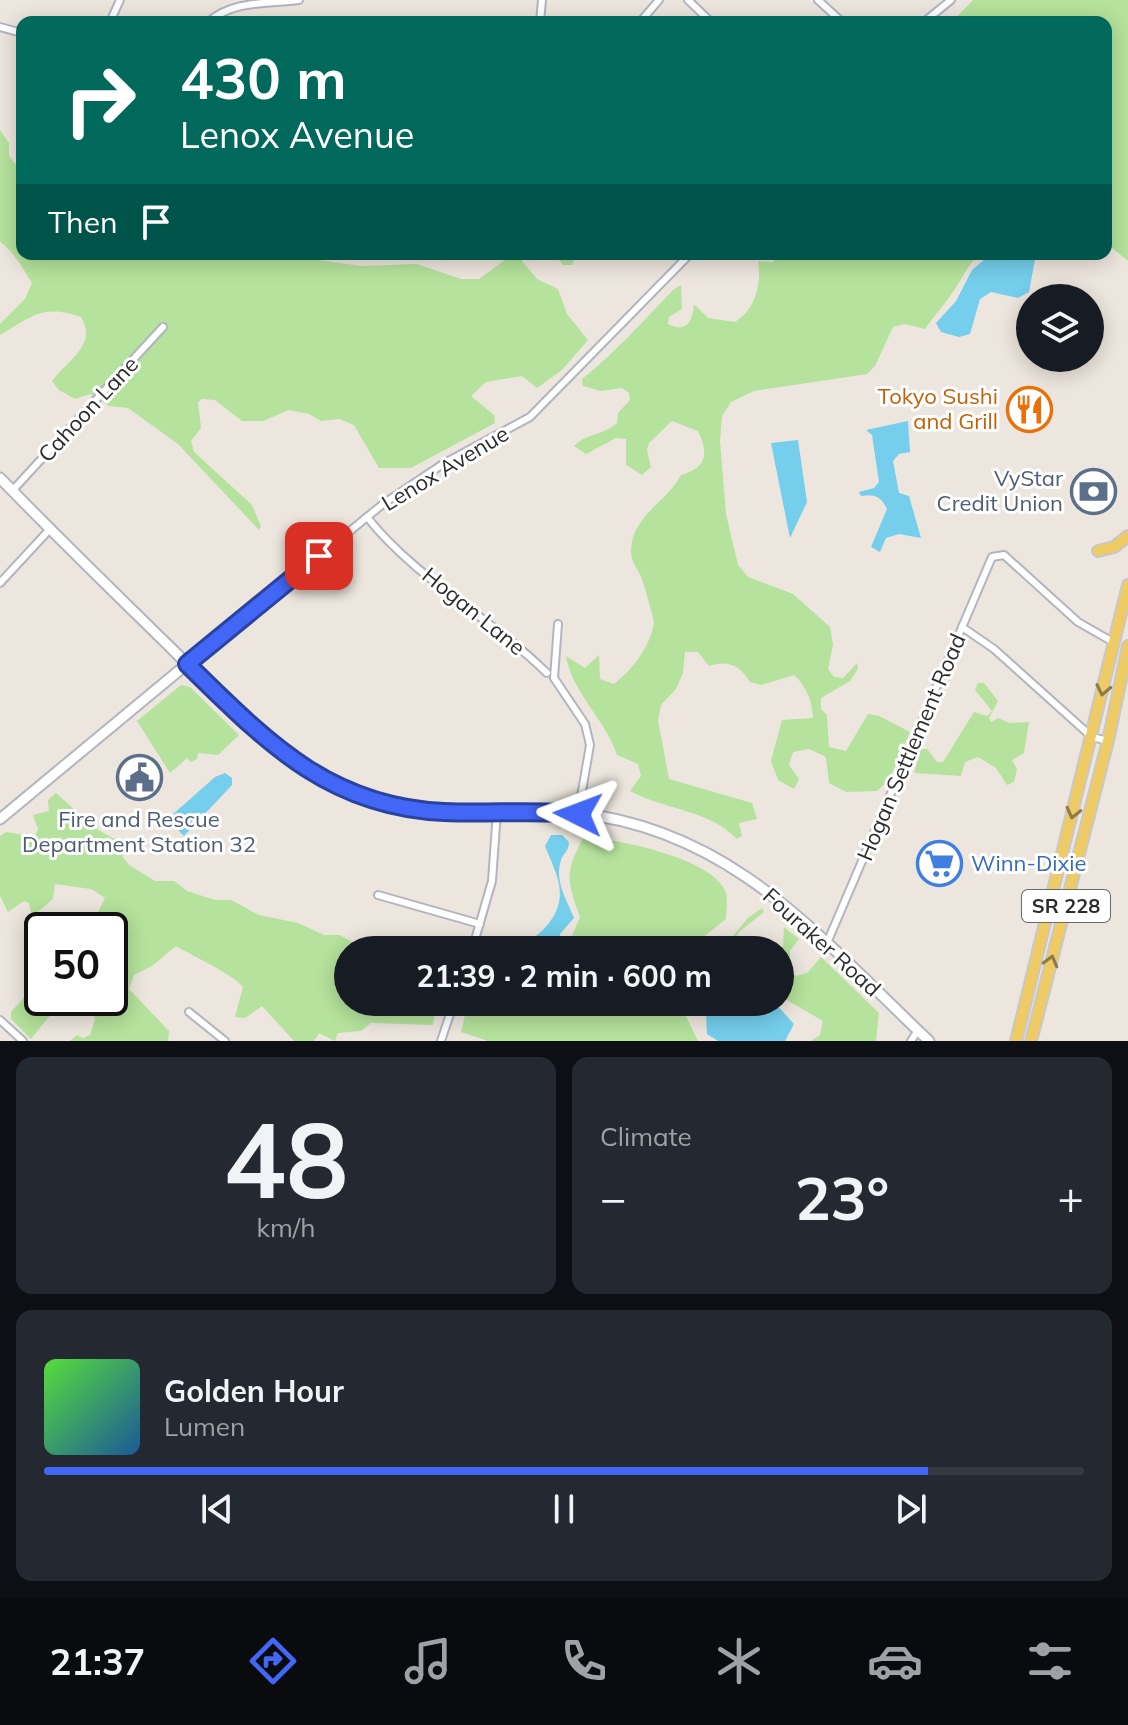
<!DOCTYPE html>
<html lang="en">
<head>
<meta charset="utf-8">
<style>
  body { margin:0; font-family:Mulish,sans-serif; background:#242831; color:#f1f3f6; height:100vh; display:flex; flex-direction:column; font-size:30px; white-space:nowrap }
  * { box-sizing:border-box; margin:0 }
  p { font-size:26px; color:#9ea1a6 }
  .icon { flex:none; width:44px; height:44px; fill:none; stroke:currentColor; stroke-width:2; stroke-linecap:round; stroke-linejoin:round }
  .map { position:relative; height:1041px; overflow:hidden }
  .drawer { display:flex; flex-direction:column; gap:16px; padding:16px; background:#0d0f14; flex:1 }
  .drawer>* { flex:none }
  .top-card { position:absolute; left:16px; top:16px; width:1096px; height:244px; border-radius:16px; box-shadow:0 4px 20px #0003; background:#00695c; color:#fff; overflow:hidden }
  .buttons { position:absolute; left:1016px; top:284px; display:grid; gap:16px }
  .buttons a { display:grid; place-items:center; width:88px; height:88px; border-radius:50%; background:#171b24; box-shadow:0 4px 20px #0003; font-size:40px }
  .speed { position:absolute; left:24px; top:912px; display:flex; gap:16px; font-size:40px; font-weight:700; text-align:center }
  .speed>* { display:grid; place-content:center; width:104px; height:104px; border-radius:50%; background:#171b24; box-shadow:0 4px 20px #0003; line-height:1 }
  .speed .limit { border:4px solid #111; border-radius:12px; background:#fff; color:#111 }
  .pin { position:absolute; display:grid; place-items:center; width:68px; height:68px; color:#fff; margin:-34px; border-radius:16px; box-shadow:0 4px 12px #0006 }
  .me { position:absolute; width:88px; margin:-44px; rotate:273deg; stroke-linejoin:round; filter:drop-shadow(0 0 6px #0008) }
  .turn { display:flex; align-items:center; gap:28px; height:168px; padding:0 32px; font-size:36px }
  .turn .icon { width:104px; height:104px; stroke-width:2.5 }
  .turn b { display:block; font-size:56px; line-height:68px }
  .then { display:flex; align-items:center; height:76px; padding:0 32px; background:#0003; gap:16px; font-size:30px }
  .big { font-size:60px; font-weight:700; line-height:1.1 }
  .drawer .tile { flex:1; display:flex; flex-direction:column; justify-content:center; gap:12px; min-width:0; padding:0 28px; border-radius:16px; background:#242831 }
  .drawer .dial { align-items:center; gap:0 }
  .dial b { font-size:104px; line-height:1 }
  .song { display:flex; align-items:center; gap:24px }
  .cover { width:96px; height:96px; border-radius:12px; background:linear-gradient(135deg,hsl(110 70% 55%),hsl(210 70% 35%)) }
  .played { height:8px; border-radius:4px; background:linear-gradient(90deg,#4267f6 85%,#363941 85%) }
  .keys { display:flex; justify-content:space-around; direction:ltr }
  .heat { display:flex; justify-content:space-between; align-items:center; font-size:44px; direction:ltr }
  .drawer .tiles { flex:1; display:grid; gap:16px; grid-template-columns:1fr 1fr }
  .tile:last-child { grid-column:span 2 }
  .trip { position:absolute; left:334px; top:936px; width:460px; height:80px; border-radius:40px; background:#171b24; box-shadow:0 4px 20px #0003; font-weight:700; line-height:80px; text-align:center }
  .dock { display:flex; height:128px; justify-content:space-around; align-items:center; background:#090b0e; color:#9ea1a6 }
  .dock .icon { width:56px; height:56px }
  .dock .selected { color:#4267f6 }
  .dock b { font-size:36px; color:#f1f3f6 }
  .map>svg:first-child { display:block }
  .green { fill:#b5e29c }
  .water { fill:#74ceec }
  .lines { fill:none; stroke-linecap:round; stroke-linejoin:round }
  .street-casing { stroke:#b2b5bf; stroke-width:10 }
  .secondary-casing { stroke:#b2b5bf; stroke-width:13 }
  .primary-casing { stroke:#c8c8c8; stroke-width:14 }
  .street { stroke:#fff; stroke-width:6 }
  .secondary { stroke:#fff; stroke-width:9 }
  .primary { stroke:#eecb63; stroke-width:10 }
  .oneway { stroke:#8d7c48 }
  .route-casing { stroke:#2b43a0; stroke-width:20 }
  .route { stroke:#4267f6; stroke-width:14 }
  .labels { text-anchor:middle; stroke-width:6; stroke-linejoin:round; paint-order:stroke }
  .shield { fill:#fff; stroke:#6b6b6b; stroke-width:2 }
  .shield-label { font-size:20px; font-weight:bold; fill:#2c2c2c }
  .food-label { font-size:22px; fill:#c56008; stroke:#fff; text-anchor:end }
  .street-label { font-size:22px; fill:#2c2c2c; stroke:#fff }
  .service-label { font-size:22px; fill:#4e5e75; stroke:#fff; text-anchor:end }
  .shop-label { font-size:22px; fill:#366cbe; stroke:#fff; text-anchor:start }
</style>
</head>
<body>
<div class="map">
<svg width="1128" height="1041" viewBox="0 0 1128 1041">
  <rect width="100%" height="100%" fill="#ede6de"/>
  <g class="green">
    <path d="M973,0H1128V261L1106,243V22H952Z"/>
    <path d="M0,130L9,143V155L22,174V254H276L361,266L417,264L461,279H479L513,254H576L572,265H563L557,257H527L522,261L537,279L558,289L567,314L588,340L562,370L537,388L522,376L486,382L471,396L494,415L495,423L411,468H379L354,425L339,419L321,421L309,414L289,410L263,421H242L215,400L202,399L198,402L201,428L191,441L194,452L252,505L261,526L259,530L178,444L128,408L109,406L90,394L75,399L59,390L52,381C68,360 98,344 81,317C42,304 33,316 0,335V324L25,299L32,283C24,270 12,249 0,242Z"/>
    <path d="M777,254H980C967,265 963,278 953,292C944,305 934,316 925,329L905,324L893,327L875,366L867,374L754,391L731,402L722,416L720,441L726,514L738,565L748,577L793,594L830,627L833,645L828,669L834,677L843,678L857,663L858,669L850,681L821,698V709L827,715L829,747L846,751L868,714L879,716L910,732L889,780L877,791L846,792L829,783L826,757L809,749L793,752L789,765L799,779L794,789L778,780L771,761L782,720L813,718C812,701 807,687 794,675L761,685L750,682C739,665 729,660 709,666L698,652H685L683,673L676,689L661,705L658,720L669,779L752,803L757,819L739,823L742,836L737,839C708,809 665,810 630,791L641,776L638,764L617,755C605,718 573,695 566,656L585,668L599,655L600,679L614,684C632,670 650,647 654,623C654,619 645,589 643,582C640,570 630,564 631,549C633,515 667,502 681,475C707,468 709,453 698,431L672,421L649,443L647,450L651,467L642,475L626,465V439L616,438L586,454L574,446C585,434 604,435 617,423L618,413L630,400L629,393L622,388L601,391L583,386L582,379C615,353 643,321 673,290L681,285L682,309L669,317L668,324C687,334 693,320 694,304L708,318L735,322C755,310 762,284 758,261L773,262Z"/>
    <path d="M978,683H984L998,701L989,718L991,722L998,718L1009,723L1029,722L1024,753L1012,760L1017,769L1014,782L1007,785L996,768L978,757L965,762L961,776L914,773L921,749H927L937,762H943L974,712L987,716L992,711L975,690Z"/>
    <path d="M181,685L190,687L239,735L218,755L198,753L197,759L191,762L187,758L170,773L137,721Z"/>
    <path d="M56,793L95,828L112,838L130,839V847L122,856L129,865L155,881H174L187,891L215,900H231L259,915L298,923L324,935H340L350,941L386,950H348V1002H437L433,1025L371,1023L361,1031L338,1033L335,1041L319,1033L314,1041H294L262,1006L245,1018L235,1017L243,987C234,975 193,956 176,946L152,966L134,975L129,989L169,1031L168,1041H70L77,1035L83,1038L90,1035L95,1019L89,1005L52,1013L31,1039L11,1019V1012L42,977V998H110V930H77L95,918L105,898L91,889L55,884L53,899L32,917L29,903L24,901L8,912L0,896V836L6,832L35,837L38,829L33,815L49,811L48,800Z"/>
    <path d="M584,837C616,839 715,858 726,893C728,900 726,912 726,919L703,937L697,950H566L580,917C567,880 564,872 584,837Z"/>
    <path d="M762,908L764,912L739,932L735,941L743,950H733L732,937L748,918Z"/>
    <path d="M784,927L799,939L790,951V970L796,976L807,973L821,957L879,1013L876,1041H811L820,1035L823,1021L780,996Z"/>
    <path d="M468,1002H679L698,1041H488L461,1032Z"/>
  </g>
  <g class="water">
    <path d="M991,254H1036L1029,292L1018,298L991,292L980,299L970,334L959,337L941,332L936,323L956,301L972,270Z"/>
    <path d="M908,421L910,452L899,454L893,461L899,493L909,496L921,538L899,534L886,538L880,552L871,547L887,509C881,496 874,494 861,496L859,492L874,488L879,482L872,435L866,430Z"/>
    <path d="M798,440L807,502L790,538L771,443Z"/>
    <path d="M225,773L232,778V785L184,836L170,822L171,816L215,777Z"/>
    <path d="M551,835H562L569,842C569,851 564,852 561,860C554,881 567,900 574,918L560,934L559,950H520C526,941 536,937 544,929C572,899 557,876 545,846Z"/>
    <path d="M713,1002H774L794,1024L785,1041H718L707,1034L706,1014Z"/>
  </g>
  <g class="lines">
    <defs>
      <g id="street">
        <path d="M688,0L711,22"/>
        <path d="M818,0L842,22"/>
        <path d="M110,22L120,0"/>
        <path d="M208,22C234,0 266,4 299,0"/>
        <path d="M540,22L542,0"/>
        <path d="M640,22L659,0"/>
        <path d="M924,22L951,0"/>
        <path d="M0,27L22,33"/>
        <path d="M12,491L163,327"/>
        <path d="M367,517C415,578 491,618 547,673"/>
        <path d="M0,583L50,529"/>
        <path d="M558,624L554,678L585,724L590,745L578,814"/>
        <path d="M962,627L994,649L1092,737L1108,741"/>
        <path d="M187,664L383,504L443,464L530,417L690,254"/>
        <path d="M378,895L480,924"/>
        <path d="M827,943L992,557L1004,555L1078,622L1113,642"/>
        <path d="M472,950L492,881L497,811"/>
        <path d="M189,1012L225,1041"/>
        <path d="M0,1020L23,1041"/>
        <path d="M441,1041L454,1002"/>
        <path d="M911,1041L918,1030"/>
      </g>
      <g id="secondary">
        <path d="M0,478C56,536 114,592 172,649C222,698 268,755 333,784C419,823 487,805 576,813C733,829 822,940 929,1041"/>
        <path d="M0,819L187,664"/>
      </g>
      <g id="primary">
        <path d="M1098,551L1114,547L1128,536"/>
        <path d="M1016,1041L1128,585"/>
        <path d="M1031,1041L1108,741L1128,646"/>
      </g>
    </defs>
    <use href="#street" class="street-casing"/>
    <use href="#secondary" class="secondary-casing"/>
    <use href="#primary" class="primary-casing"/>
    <use href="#street" class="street"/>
    <use href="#secondary" class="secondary"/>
    <use href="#primary" class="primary"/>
  </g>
  <defs><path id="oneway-chevron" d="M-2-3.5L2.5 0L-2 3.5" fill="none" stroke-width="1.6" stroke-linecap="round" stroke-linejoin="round" transform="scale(2)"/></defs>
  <g class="oneway">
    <use href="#oneway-chevron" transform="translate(1103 690) rotate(102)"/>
    <use href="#oneway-chevron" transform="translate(1073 813) rotate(104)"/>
    <use href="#oneway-chevron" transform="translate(1051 961) rotate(-75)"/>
  </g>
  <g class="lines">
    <defs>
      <path id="route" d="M319,556L187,664C264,739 327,807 444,812C488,814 533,810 578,814"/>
    </defs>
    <use href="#route" class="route-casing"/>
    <use href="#route" class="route"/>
  </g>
  <defs>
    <symbol id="restaurant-ring" viewBox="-11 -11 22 22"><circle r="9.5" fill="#fff" stroke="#e8710a" stroke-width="1.5"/><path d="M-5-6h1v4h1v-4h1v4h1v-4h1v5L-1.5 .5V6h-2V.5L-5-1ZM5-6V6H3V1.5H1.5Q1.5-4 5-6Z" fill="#e8710a"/></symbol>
    <symbol id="bank-ring" viewBox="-11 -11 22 22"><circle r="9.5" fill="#fff" stroke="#5c6f8a" stroke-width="1.5"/><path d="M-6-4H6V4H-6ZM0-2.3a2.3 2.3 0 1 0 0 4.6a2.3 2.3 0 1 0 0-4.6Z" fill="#5c6f8a"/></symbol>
    <symbol id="civic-ring" viewBox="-11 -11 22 22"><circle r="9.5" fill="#fff" stroke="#5c6f8a" stroke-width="1.5"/><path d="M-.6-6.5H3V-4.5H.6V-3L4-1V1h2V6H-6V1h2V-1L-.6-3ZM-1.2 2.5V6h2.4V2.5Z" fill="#5c6f8a"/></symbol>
    <symbol id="supermarket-ring" viewBox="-11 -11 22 22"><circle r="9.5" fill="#fff" stroke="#3f7fe0" stroke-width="1.5"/><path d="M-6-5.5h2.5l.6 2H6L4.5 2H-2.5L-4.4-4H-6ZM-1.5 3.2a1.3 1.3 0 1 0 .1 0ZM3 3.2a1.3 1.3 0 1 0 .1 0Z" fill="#3f7fe0"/></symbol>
  </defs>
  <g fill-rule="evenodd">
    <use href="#restaurant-ring" x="1004" y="384" width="51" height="51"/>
    <use href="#bank-ring" x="1068" y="466" width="51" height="51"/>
    <use href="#civic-ring" x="114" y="752" width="51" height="51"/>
    <use href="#supermarket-ring" x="914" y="838" width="51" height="51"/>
  </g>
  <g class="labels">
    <rect class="shield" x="1022" y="890" width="88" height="32" rx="6"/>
    <g class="shield-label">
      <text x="1066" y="913">SR 228</text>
    </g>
    <g class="food-label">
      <text x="998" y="404">Tokyo Sushi<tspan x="998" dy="25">and Grill</tspan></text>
    </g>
    <g class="street-label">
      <text transform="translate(88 409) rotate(-47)" y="8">Cahoon Lane</text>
      <text transform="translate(445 468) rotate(-31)" y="8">Lenox Avenue</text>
      <text transform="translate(474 611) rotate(39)" y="8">Hogan Lane</text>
      <text transform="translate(911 747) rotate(-67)" y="8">Hogan Settlement Road</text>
      <text transform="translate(822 942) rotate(42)" y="8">Fouraker Road</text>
    </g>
    <g class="service-label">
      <text x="1063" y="486">VyStar<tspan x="1063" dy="25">Credit Union</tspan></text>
      <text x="139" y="827" text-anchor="middle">Fire and Rescue<tspan x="139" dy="25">Department Station 32</tspan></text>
    </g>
    <g class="shop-label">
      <text x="971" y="871">Winn-Dixie</text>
    </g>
  </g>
</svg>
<div class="buttons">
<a><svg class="icon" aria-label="layers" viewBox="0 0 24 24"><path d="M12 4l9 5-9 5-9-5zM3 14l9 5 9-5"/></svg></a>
</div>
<div class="speed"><div class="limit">50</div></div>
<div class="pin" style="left:319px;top:556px;background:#d93025"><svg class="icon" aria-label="arrive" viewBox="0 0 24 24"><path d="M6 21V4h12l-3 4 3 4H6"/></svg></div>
<svg class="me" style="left:578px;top:814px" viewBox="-20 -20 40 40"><path d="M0-17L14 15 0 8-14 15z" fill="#4267f6" stroke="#fff" stroke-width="4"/></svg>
<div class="trip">21:39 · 2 min · 600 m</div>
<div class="top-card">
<div class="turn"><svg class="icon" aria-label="right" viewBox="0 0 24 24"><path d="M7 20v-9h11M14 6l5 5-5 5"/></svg><div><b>430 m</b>Lenox Avenue</div></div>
<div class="then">Then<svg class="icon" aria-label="arrive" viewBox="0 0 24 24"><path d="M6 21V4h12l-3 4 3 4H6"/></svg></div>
</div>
</div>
<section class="drawer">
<div class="tiles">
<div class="tile dial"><b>48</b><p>km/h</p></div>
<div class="tile"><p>Climate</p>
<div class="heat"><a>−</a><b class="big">23°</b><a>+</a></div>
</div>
<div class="tile">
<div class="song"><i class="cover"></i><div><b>Golden Hour</b><p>Lumen</p></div></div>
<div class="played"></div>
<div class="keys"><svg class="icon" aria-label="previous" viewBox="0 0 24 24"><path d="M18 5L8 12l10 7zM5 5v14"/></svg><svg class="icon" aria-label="pause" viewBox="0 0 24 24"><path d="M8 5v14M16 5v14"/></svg><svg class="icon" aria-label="next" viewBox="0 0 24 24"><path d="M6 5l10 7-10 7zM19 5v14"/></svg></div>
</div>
</div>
</section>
<nav class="dock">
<b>21:37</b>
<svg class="icon selected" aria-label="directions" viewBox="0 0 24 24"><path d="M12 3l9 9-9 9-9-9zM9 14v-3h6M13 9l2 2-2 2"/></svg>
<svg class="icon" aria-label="music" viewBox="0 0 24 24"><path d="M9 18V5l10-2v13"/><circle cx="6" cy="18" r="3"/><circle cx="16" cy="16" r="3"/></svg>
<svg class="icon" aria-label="phone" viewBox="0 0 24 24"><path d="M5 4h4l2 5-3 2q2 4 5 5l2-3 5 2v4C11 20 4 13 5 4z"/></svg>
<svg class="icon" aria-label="climate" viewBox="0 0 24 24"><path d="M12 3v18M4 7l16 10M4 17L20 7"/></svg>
<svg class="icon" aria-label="car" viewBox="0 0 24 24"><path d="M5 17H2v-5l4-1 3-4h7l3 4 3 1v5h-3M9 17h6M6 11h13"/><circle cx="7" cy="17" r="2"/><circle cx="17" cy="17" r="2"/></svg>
<svg class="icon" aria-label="filters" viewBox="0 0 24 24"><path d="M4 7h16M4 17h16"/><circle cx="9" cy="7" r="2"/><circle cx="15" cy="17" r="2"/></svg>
</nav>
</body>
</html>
